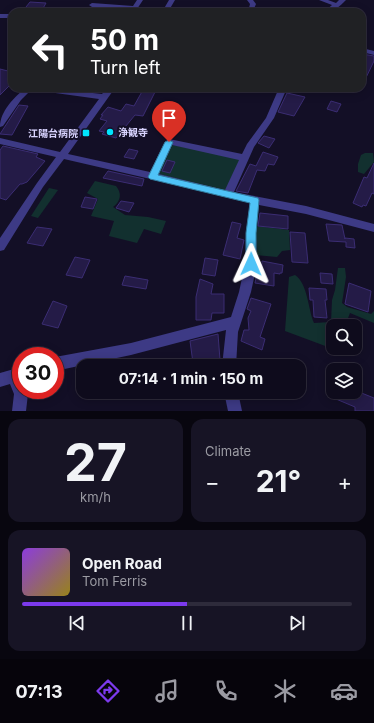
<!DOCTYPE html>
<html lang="en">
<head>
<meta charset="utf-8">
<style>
  body { margin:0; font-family:Inter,"Noto Sans JP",sans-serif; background:#171425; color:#f1f3f6; height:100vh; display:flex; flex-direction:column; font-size:15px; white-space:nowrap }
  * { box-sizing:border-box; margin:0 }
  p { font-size:13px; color:#9b9ba3 }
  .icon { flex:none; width:22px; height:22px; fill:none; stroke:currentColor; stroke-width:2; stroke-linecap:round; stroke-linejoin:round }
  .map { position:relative; height:411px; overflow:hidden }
  .side { display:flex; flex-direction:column; gap:8px; padding:8px; background:#08060f; flex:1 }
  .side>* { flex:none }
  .hud { position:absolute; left:8px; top:8px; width:358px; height:84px; border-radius:12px; box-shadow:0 2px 10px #0003,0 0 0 1px #2e2b3b; background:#202124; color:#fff; overflow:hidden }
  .controls { position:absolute; left:326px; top:319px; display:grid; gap:8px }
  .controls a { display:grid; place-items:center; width:36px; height:36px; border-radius:8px; background:#0e0b1c; box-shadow:0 2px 10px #0003,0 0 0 1px #2e2b3b; font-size:20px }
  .speed { position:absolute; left:12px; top:347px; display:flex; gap:8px; font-size:20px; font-weight:700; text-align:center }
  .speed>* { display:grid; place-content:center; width:52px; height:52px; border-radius:50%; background:#0e0b1c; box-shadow:0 2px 10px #0003,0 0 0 1px #2e2b3b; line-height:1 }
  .speed .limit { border:6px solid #d22; background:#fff; color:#111 }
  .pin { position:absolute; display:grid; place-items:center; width:34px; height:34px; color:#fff; margin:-41px -17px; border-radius:50% 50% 50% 0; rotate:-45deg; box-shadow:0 0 4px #0007 }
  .pin .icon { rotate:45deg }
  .me { position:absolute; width:44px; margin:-22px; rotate:1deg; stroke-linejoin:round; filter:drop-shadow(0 0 3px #0008) }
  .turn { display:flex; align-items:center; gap:14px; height:84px; padding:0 16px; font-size:18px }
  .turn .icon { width:52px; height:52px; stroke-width:2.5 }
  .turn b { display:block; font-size:28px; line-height:34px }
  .big { font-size:30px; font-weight:700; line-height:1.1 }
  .side .widget { flex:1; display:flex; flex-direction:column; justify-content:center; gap:6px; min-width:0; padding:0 14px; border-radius:12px; background:#171425 }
  .side .dial { align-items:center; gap:0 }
  .dial b { font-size:52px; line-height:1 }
  .song { display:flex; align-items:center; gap:12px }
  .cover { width:48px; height:48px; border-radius:6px; background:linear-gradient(135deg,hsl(270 70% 55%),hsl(50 70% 35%)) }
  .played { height:4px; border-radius:2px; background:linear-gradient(90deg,#7c3aed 50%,#2e2b3b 50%) }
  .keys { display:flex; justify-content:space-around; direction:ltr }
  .heat { display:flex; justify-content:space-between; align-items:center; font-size:22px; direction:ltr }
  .side .tiles { flex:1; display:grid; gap:8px; grid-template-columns:1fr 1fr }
  .widget:last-child { grid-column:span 2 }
  .trip { position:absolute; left:76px; top:359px; width:230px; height:40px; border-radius:12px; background:#0e0b1c; box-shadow:0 2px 10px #0003,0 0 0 1px #2e2b3b; font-weight:700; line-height:40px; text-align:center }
  .menu { display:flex; height:64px; justify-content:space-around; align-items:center; background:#06040b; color:#9b9ba3 }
  .menu .icon { width:28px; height:28px }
  .menu .active { color:#7c3aed }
  .menu b { font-size:18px; color:#f1f3f6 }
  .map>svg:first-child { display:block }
  .green { fill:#12302f }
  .building { fill:#241b47; stroke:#3b2d73 }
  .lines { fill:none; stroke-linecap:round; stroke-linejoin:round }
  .minor { fill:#3d3a85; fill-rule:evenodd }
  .route { fill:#4fc3f7; stroke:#337fa1 }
  .poi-dot { fill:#00e5ff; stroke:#130f26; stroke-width:1.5 }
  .labels { text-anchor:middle; stroke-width:4; stroke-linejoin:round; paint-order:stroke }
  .poi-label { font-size:10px; font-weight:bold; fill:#d9d4ff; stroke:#130f26; text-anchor:start }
</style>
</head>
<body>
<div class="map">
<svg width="374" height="411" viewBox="0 0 374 411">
  <rect width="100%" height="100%" fill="#130f26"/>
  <g class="green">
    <path d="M170,145H173L241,158L225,191L157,174Z"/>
    <path d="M365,153H373L374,162L364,174L358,172V164L361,155Z"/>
    <path d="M95,181L116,186C122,193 121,201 113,207L125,215L148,217L166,221L161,234L144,229L137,243L109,236L114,221L91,216L98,199L87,193Z"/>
    <path d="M49,188L58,190L38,218L31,216Z"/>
    <path d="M256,226L289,230L290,250L282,251L277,257L255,255Z"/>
    <path d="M338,268H345L346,277L342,303L347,307L371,314L374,311V323L350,313L345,326H333V348H337L336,350L285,331L289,277L295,275C308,284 308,309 314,323L331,322L332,300L335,290Z"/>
  </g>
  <g class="building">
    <path d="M30,2L46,3L41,12H22Z"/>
    <path d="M362,54L374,56V61L362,86Z"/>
    <path d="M0,69L12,72V83L0,95Z"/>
    <path d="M144,88H157L143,116L135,115L116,138L102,134L104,132L99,131L107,121L100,119L103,115H101L108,107L121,111L126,104L134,106Z"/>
    <path d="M287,93L305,97L294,116L278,112Z"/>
    <path d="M331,101L341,104L337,112L327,109Z"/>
    <path d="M19,105L28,106L12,135L0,134Z"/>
    <path d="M264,136L275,139L269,148L258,143Z"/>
    <path d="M3,146L38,154L36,157L45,161L27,182L22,184H20L6,200L0,198V150Z"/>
    <path d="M129,149L138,151L134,159L124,157Z"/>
    <path d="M263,152L278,157L274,165L268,164L265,171L257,170L248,193L236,191L250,164L256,166Z"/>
    <path d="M167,160L175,162L170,173L162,171Z"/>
    <path d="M374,163V194L372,193L366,206L363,205L362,207L353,203L364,177L367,178Z"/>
    <path d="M108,171L144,179L142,186L103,178Z"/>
    <path d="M85,197L97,199L93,209L81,207Z"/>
    <path d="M121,201L134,203L129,212L116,208Z"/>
    <path d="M260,213L288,216V229L258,226Z"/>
    <path d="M232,222L241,224L237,238L244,240L240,259L223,255Z"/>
    <path d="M326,224L342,225L345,239V238L354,239L355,248L346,247V242L329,241Z"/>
    <path d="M37,227L52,229L43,246L27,243Z"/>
    <path d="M290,232L305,233L308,263L292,262Z"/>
    <path d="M75,257L90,260L82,278L66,275Z"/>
    <path d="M205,258L218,260L215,276L202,274Z"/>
    <path d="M262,261L283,265L282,273H280V274L274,273V286L255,283L258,268L262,269Z"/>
    <path d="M320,273L332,274L333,284L321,283Z"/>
    <path d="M125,276L148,280L146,289L122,285Z"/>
    <path d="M200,279L213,284L211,294H224V313H212L211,320H196V297Z"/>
    <path d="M349,283L371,291L368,312L345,304Z"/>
    <path d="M309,288L326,289L327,300H325L327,318L314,317L313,300H310Z"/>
    <path d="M251,298L271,304L260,337L265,339L262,350L241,341L244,330H249L248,318L251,311L247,309Z"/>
    <path d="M53,301L67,306L58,328L42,324Z"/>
    <path d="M218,334L220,360L193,363L190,341Z"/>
    <path d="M337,392H359L374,398V411H355V407L336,399Z"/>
  </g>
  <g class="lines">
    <g class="minor">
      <path d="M137,0H143L137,9L135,10L92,7L89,5L92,3L133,6Z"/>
      <path d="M169,0H175L168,12H162Z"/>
      <path d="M247,0H253L256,4L253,11L230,12L227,10L230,8H249L250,4Z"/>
      <path d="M319,0H328L336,3L339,0H346C340,6 334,12 324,12L332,5Z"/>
      <rect x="0" y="14" width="12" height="4"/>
      <path d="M362,48L374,51V55L362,52Z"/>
      <path d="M25,88H33L21,100L3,126L0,127C0,111 14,98 25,88Z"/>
      <path d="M45,88L102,94L107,88H115L68,154L150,172L165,142L169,139L242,154L247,144L266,118L279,88H287L274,118L254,147L234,192L306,206L374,224V232L306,214L259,205L256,233L257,264L251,292L238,332L236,366H222L226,330L131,355L55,371V357L131,343L231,317L239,292L245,264L246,233L250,202L64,159L43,187L4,250L0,251V238L37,183L56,157L0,144V138L60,152L99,99L48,92H45ZM172,145L239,160L225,190L159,174Z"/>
      <path d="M21,367V390H26L28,394L26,411H12L14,394L10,384L0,387V373Z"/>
      <path d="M224,392H238L242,411H228Z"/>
    </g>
  </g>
  <path class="route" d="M169,140L173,142L158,175L258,198L259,200L256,233V264L255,267L251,268L247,267L246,264V233L250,203L150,179L148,177L165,142Z"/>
  <g class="poi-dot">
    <circle cx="110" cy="132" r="4"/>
    <rect x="82" y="129" width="8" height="8" rx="2"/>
  </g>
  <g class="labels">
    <g class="poi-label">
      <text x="118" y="136">浄観寺</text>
      <text x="78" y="137" text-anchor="end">江陽台病院</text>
    </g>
  </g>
</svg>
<div class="controls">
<a><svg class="icon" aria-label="search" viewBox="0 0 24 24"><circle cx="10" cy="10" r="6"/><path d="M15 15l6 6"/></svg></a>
<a><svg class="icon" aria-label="layers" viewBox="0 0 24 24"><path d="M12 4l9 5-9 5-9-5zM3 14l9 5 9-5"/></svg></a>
</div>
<div class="speed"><div class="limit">30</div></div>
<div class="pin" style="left:169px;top:142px;background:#d93025"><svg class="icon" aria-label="arrive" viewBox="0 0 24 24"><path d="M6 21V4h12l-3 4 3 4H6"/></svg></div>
<svg class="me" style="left:251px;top:264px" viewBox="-20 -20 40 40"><path d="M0-17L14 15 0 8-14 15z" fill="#4fc3f7" stroke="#fff" stroke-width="4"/></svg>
<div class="trip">07:14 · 1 min · 150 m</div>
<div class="hud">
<div class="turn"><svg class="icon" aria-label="left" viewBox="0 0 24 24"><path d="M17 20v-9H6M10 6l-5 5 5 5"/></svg><div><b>50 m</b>Turn left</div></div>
</div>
</div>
<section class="side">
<div class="tiles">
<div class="widget dial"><b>27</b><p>km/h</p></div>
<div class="widget"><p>Climate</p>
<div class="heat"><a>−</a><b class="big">21°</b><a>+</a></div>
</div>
<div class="widget">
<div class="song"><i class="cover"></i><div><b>Open Road</b><p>Tom Ferris</p></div></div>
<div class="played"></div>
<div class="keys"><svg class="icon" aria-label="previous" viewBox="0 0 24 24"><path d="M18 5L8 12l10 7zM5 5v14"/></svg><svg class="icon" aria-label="pause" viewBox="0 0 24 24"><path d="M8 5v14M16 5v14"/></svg><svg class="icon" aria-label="next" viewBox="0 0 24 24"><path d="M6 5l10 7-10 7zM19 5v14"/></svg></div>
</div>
</div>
</section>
<nav class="menu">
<b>07:13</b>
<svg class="icon active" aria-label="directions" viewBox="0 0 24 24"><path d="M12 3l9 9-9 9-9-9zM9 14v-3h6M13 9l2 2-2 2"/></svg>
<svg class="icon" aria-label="music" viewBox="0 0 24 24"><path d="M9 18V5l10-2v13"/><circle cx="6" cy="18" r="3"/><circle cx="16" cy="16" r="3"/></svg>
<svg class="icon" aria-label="phone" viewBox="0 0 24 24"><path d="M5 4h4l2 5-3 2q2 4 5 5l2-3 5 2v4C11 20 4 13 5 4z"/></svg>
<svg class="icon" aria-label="climate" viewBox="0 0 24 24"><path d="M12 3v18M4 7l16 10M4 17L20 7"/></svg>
<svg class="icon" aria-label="car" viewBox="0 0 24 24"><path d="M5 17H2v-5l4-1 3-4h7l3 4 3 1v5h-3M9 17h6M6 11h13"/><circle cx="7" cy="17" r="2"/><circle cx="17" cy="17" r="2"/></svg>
</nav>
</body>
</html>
